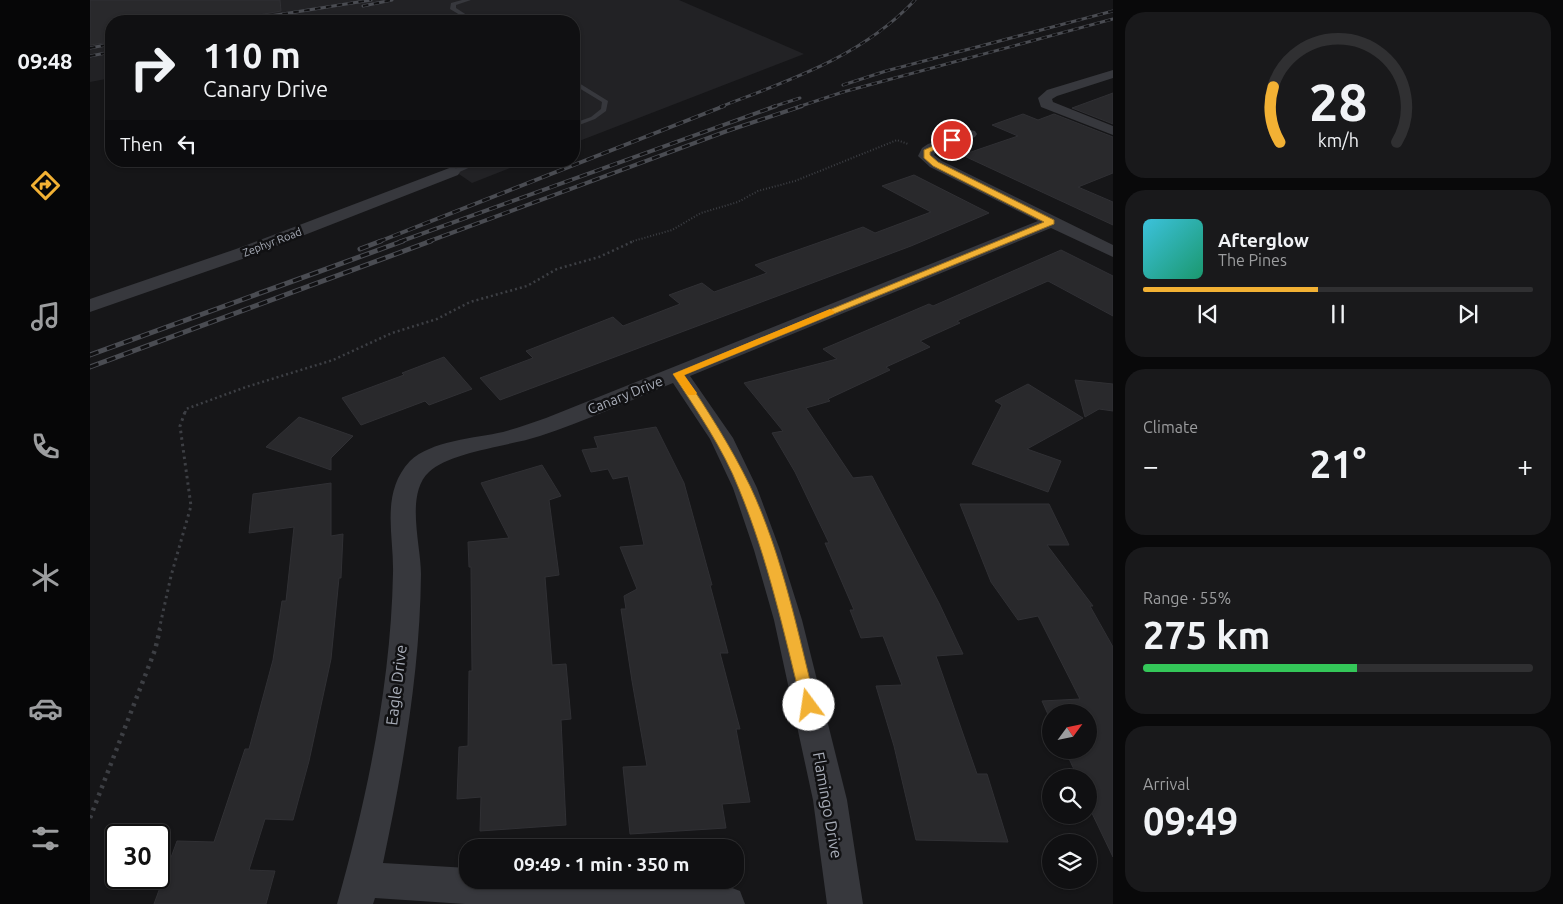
<!DOCTYPE html>
<html lang="en">
<head>
<meta charset="utf-8">
<style>
  body { margin:0; font-family:Ubuntu,sans-serif; background:#19191b; color:#f1f3f6; height:100vh; display:flex; flex-direction:column; font-size:19px; white-space:nowrap }
  * { box-sizing:border-box; margin:0 }
  p { font-size:16px; color:#9c9d9f }
  .icon { flex:none; width:28px; height:28px; fill:none; stroke:currentColor; stroke-width:2; stroke-linecap:round; stroke-linejoin:round }
  .map { position:relative; flex:1; overflow:hidden }
  .details { display:flex; flex-direction:column; gap:12px; padding:12px; background:#09090a; width:450px }
  .details>* { flex:none }
  .hud { position:absolute; left:15px; top:15px; width:475px; height:152px; border-radius:20px; box-shadow:0 1px 4px #0004,0 0 0 1px #303032; background:#101012; color:#f1f3f6; overflow:hidden }
  .needle { width:32px; rotate:57deg }
  .controls { position:absolute; left:952px; top:704px; display:grid; gap:10px }
  .controls a { display:grid; place-items:center; width:55px; height:55px; border-radius:50%; background:#101012; box-shadow:0 1px 4px #0004,0 0 0 1px #303032; font-size:25px }
  .speed { position:absolute; left:15px; top:824px; display:flex; gap:10px; font-size:25px; font-weight:700; text-align:center }
  .speed>* { display:grid; place-content:center; width:65px; height:65px; border-radius:50%; background:#101012; box-shadow:0 1px 4px #0004,0 0 0 1px #303032; line-height:1 }
  .speed .limit { border:2px solid #111; border-radius:8px; background:#fff; color:#111 }
  .pin { position:absolute; display:grid; place-items:center; width:42px; height:42px; color:#fff; margin:-21px; border:2px solid #fff; border-radius:50%; box-shadow:0 1px 5px #0007 }
  .me { position:absolute; width:55px; margin:-28px; rotate:346deg; stroke-linejoin:round; filter:drop-shadow(0 0 4px #0008) }
  .turn { display:flex; align-items:center; gap:18px; height:105px; padding:0 15px; font-size:22px }
  .turn .icon { width:65px; height:65px; stroke-width:2.5 }
  .turn b { display:block; font-size:35px; line-height:42px }
  .then { display:flex; align-items:center; height:48px; padding:0 15px; background:#0003; gap:10px; font-size:19px }
  .big { font-size:38px; font-weight:700; line-height:1.1 }
  .details .card { flex:1; display:flex; flex-direction:column; justify-content:center; gap:8px; min-width:0; padding:0 18px; border-radius:20px; background:#19191b }
  .details .dial { align-items:center; gap:0 }
  .dial svg { height:130px; overflow:visible; fill:none; stroke:#303032; stroke-width:7; stroke-linecap:round; text-anchor:middle }
  .dial text { fill:#f1f3f6; stroke:none }
  .song { display:flex; align-items:center; gap:15px }
  .cover { width:60px; height:60px; border-radius:8px; background:linear-gradient(135deg,hsl(190 70% 55%),hsl(160 70% 35%)) }
  .played { height:5px; border-radius:2px; background:linear-gradient(90deg,#f2b134 45%,#303032 45%) }
  .keys { display:flex; justify-content:space-around; direction:ltr }
  .heat { display:flex; justify-content:space-between; align-items:center; font-size:28px; direction:ltr }
  .charge { height:8px; border-radius:4px; background:linear-gradient(90deg,#34c759 55%,#303032 0) }
  .trip { position:absolute; left:369px; top:839px; width:285px; height:50px; border-radius:20px; background:#101012; box-shadow:0 1px 4px #0004,0 0 0 1px #303032; font-weight:700; line-height:50px; text-align:center }
  main { display:flex; flex:1; min-height:0 }
  .tabs { display:flex; flex-direction:column; width:90px; justify-content:space-around; align-items:center; background:#060607; color:#9c9d9f }
  .tabs .icon { width:35px; height:35px }
  .tabs .current { color:#f2b134 }
  .tabs b { font-size:22px; color:#f1f3f6 }
  .map>svg:first-child { display:block }
  .built { fill:#222225 }
  .building { fill:#29292c; stroke:#303034 }
  .lines { fill:none; stroke-linecap:round; stroke-linejoin:round }
  .path-far3 { stroke:#3d3f44; stroke-width:2; stroke-dasharray:1 2; stroke-linecap:butt }
  .path-far2 { stroke:#3d3f44; stroke-width:2.5; stroke-dasharray:2 3; stroke-linecap:butt }
  .path-far1 { stroke:#3d3f44; stroke-width:3; stroke-dasharray:2.5 4; stroke-linecap:butt }
  .path { stroke:#3d3f44; stroke-width:4.5; stroke-dasharray:3 5; stroke-linecap:butt }
  .service { fill:#37383d; fill-rule:evenodd }
  .minor { fill:#37383d; fill-rule:evenodd }
  .rail-far2-casing { stroke:#4a4c52; stroke-width:3 }
  .rail-far1-casing { stroke:#4a4c52; stroke-width:4 }
  .rail-casing { stroke:#4a4c52; stroke-width:5 }
  .rail-far2 { stroke:#111113; stroke-width:2; stroke-dasharray:5.5; stroke-linecap:butt }
  .rail-far1 { stroke:#111113; stroke-width:2.5; stroke-dasharray:8; stroke-linecap:butt }
  .rail { stroke:#111113; stroke-width:3; stroke-dasharray:9; stroke-linecap:butt }
  .route { fill:#f2b134; stroke:#9d7322 }
  .slow { fill:#f59e0b }
  .labels { text-anchor:middle; stroke-width:5; stroke-linejoin:round; paint-order:stroke }
  .far-street-label { font-size:11px; fill:#a8adb8; stroke:#111113 }
  .street-label { font-size:14px; fill:#a8adb8; stroke:#111113 }
  .near-street-label { font-size:16px; fill:#a8adb8; stroke:#111113 }
</style>
</head>
<body>
<main>
<nav class="tabs">
<b>09:48</b>
<svg class="icon current" aria-label="directions" viewBox="0 0 24 24"><path d="M12 3l9 9-9 9-9-9zM9 14v-3h6M13 9l2 2-2 2"/></svg>
<svg class="icon" aria-label="music" viewBox="0 0 24 24"><path d="M9 18V5l10-2v13"/><circle cx="6" cy="18" r="3"/><circle cx="16" cy="16" r="3"/></svg>
<svg class="icon" aria-label="phone" viewBox="0 0 24 24"><path d="M5 4h4l2 5-3 2q2 4 5 5l2-3 5 2v4C11 20 4 13 5 4z"/></svg>
<svg class="icon" aria-label="climate" viewBox="0 0 24 24"><path d="M12 3v18M4 7l16 10M4 17L20 7"/></svg>
<svg class="icon" aria-label="car" viewBox="0 0 24 24"><path d="M5 17H2v-5l4-1 3-4h7l3 4 3 1v5h-3M9 17h6M6 11h13"/><circle cx="7" cy="17" r="2"/><circle cx="17" cy="17" r="2"/></svg>
<svg class="icon" aria-label="filters" viewBox="0 0 24 24"><path d="M4 7h16M4 17h16"/><circle cx="9" cy="7" r="2"/><circle cx="15" cy="17" r="2"/></svg>
</nav>
<div class="map">
<svg width="1023" height="904" viewBox="0 0 1023 904">
  <rect width="100%" height="100%" fill="#161618"/>
  <g class="built">
    <path d="M0,0H589L714,54L484,143V21H21V78L0,82Z"/>
    <path d="M350,161H438L382,183Z"/>
  </g>
  <g class="building">
    <path d="M0,0H190L191,11L135,21H21V42L0,45Z"/>
    <path d="M1023,93V124L982,108Z"/>
    <path d="M933,114L948,120L964,114L1023,137V173L988,187L1023,202V225L872,155L928,136L902,125Z"/>
    <path d="M824,175L899,213L821,246L410,400L390,378L443,358L436,351L523,317L533,326L590,304L579,295L612,283L624,292L677,273L665,265L773,227L785,233L841,212L792,186Z"/>
    <path d="M971,250L1023,276V316L958,281L867,321L870,323L830,341L840,347L796,367L800,370L738,399L740,401L716,408L763,478L782,476L849,603L873,654L846,656L887,774H897L918,842L826,840L804,746L786,686L812,685L793,636L771,638L760,610H764L735,543H739L705,472L682,433L693,431L654,383L747,359L733,349L839,304L843,306Z"/>
    <path d="M354,357L382,389L339,405L335,401L271,425L252,398L314,375L312,373Z"/>
    <path d="M985,380L1023,384V411L1009,409L995,417Z"/>
    <path d="M938,384L993,418L937,449L971,461L958,492L882,464L912,405L905,401Z"/>
    <path d="M209,417L263,436L241,458V470L176,447Z"/>
    <path d="M566,427L594,483L622,585H620L638,653H630L650,729H646L660,802L632,804L636,828L540,834L533,767L557,766L542,681L531,609H536L534,596L547,589L530,547L554,545L538,476L523,479L518,469L501,472L492,450L508,448L504,437Z"/>
    <path d="M452,465L471,496L459,500L469,575L455,577L462,665L476,664L481,719L471,720L476,825L390,831L391,797L367,799L369,747L378,746L379,671H382L381,567H379L378,542L419,538L391,483Z"/>
    <path d="M241,483V536L253,534L251,578H249L241,659L219,761L203,820L175,819L159,870L185,871L176,904H64L87,841L124,842L155,749H159L183,660L192,601H196L204,527L159,533L163,494Z"/>
    <path d="M870,504H959L979,545H957L1003,606H1000L1023,647V857L999,807V778H988L975,750H999V712H961V721L952,701L990,699L948,616L928,620L901,582Z"/>
  </g>
  <g class="lines">
    <path class="path-far3" d="M540,242L582,230L611,213L648,202L668,191L705,181L807,140L818,144"/>
    <path class="path-far2" d="M95,413L96,409L156,387L243,360L302,333L347,319L380,302L437,286L467,269L509,257L544,241"/>
    <path class="path-far1" d="M69,630L81,576L101,506L90,426L95,412"/>
    <path class="path" d="M0,818L65,650L70,629"/>
    <g class="service">
      <path d="M372,0H381L366,5V8L386,21H380L360,9L361,3Z"/>
      <path d="M484,80L518,101L516,111L505,119L484,127V123L501,117L511,109L512,102L484,85Z"/>
      <path d="M383,161H394L365,174L358,172Z"/>
    </g>
    <g class="minor">
      <path d="M1023,70V78L967,96L962,99L963,102L1023,126V135L951,107L948,98L957,90Z"/>
      <path d="M880,130L885,131L887,134L885,137L848,150L844,155L852,161L1023,245V257L961,228L600,376L643,438L667,488L690,550L712,620L757,800L773,904H737L723,800L684,620L664,550L643,488L620,439L583,383C539,401 495,421 450,436C420,446 359,452 339,472C315,494 331,545 331,574C330,671 313,768 293,863L378,868V880H551L637,886L650,891L655,904H375L285,898L283,904H247C277,799 301,683 303,573C304,535 290,493 320,461C340,441 386,438 413,432C427,428 442,423 456,418L948,221L840,167L828,156L832,148L838,144Z"/>
      <path d="M362,167L368,169L370,172L368,175L158,257L0,312V299L146,249Z"/>
    </g>
    <defs>
      <g id="rail-far2">
        <path d="M273,6L302,0"/>
        <path d="M149,21L281,0"/>
        <path d="M0,48L21,44"/>
        <path d="M0,56L21,52"/>
        <path d="M753,85L796,71L1023,11"/>
        <path d="M630,107C700,80 773,56 825,0"/>
        <path d="M682,107L710,98"/>
        <path d="M708,107L753,92L1023,19"/>
      </g>
      <g id="rail-far1">
        <path d="M288,242L634,106"/>
        <path d="M309,242L686,106"/>
        <path d="M337,242L637,131L712,106"/>
      </g>
      <g id="rail">
        <path d="M270,249L291,241"/>
        <path d="M0,355L313,241"/>
        <path d="M0,367L341,241"/>
      </g>
    </defs>
    <use href="#rail-far2" class="rail-far2-casing"/>
    <use href="#rail-far1" class="rail-far1-casing"/>
    <use href="#rail" class="rail-casing"/>
    <use href="#rail-far2" class="rail-far2"/>
    <use href="#rail-far1" class="rail-far1"/>
    <use href="#rail" class="rail"/>
  </g>
  <path class="route" d="M859,139L865,140L840,152V155L848,162L964,220V224L594,375C618,411 641,447 660,486C692,554 708,633 726,705L724,710L719,712L714,710L712,705C694,633 678,559 649,489C633,448 607,411 583,374L954,222L843,166L834,158V150Z"/>
  <path class="slow" d="M740,309L745,312L743,314L594,375L607,393L605,395H598L583,374Z"/>
  <g class="labels">
    <g class="far-street-label">
      <text transform="translate(182 242) rotate(-21)" y="4">Zephyr Road</text>
    </g>
    <g class="street-label">
      <text transform="translate(535 395) rotate(-22)" y="5">Canary Drive</text>
    </g>
    <g class="near-street-label">
      <text transform="translate(306 685) rotate(-83)" y="6">Eagle Drive</text>
      <text transform="translate(738 805) rotate(80)" y="6">Flamingo Drive</text>
    </g>
  </g>
</svg>
<div class="controls">
<a><svg class="needle" viewBox="-14 -14 28 28"><path d="M0-13l5 13h-10z" fill="#e53935"/><path d="M0 13l5-13h-10z" fill="#9c9d9f"/></svg></a>
<a><svg class="icon" aria-label="search" viewBox="0 0 24 24"><circle cx="10" cy="10" r="6"/><path d="M15 15l6 6"/></svg></a>
<a><svg class="icon" aria-label="layers" viewBox="0 0 24 24"><path d="M12 4l9 5-9 5-9-5zM3 14l9 5 9-5"/></svg></a>
</div>
<div class="speed"><div class="limit">30</div></div>
<div class="pin" style="left:862px;top:140px;background:#d93025"><svg class="icon" aria-label="arrive" viewBox="0 0 24 24"><path d="M6 21V4h12l-3 4 3 4H6"/></svg></div>
<svg class="me" style="left:719px;top:705px" viewBox="-20 -20 40 40"><circle r="19" fill="#fff"/><path d="M0-13L10 11 0 6-10 11z" fill="#f2b134"/></svg>
<div class="trip">09:49 · 1 min · 350 m</div>
<div class="hud">
<div class="turn"><svg class="icon" aria-label="right" viewBox="0 0 24 24"><path d="M7 20v-9h11M14 6l5 5-5 5"/></svg><div><b>110 m</b>Canary Drive</div></div>
<div class="then">Then<svg class="icon" aria-label="left" viewBox="0 0 24 24"><path d="M17 20v-9H6M10 6l-5 5 5 5"/></svg></div>
</div>
</div>
<section class="details">
<div class="card dial"><svg viewBox="0 0 100 80">
<path d="M14 69A42 42 0 1 1 86 69"/>
<path d="M14 69A42 42 0 0 1 10 35" stroke="#f2b134"/>
<text x="50" y="56" font-size="32" font-weight="700">28</text>
<text x="50" y="72" font-size="11">km/h</text>
</svg></div>
<div class="card">
<div class="song"><i class="cover"></i><div><b>Afterglow</b><p>The Pines</p></div></div>
<div class="played"></div>
<div class="keys"><svg class="icon" aria-label="previous" viewBox="0 0 24 24"><path d="M18 5L8 12l10 7zM5 5v14"/></svg><svg class="icon" aria-label="pause" viewBox="0 0 24 24"><path d="M8 5v14M16 5v14"/></svg><svg class="icon" aria-label="next" viewBox="0 0 24 24"><path d="M6 5l10 7-10 7zM19 5v14"/></svg></div>
</div>
<div class="card"><p>Climate</p>
<div class="heat"><a>−</a><b class="big">21°</b><a>+</a></div>
</div>
<div class="card"><p>Range · 55%</p><b class="big">275 km</b><div class="charge"></div></div>
<div class="card"><p>Arrival</p><b class="big">09:49</b></div>
</section>
</main>
</body>
</html>
